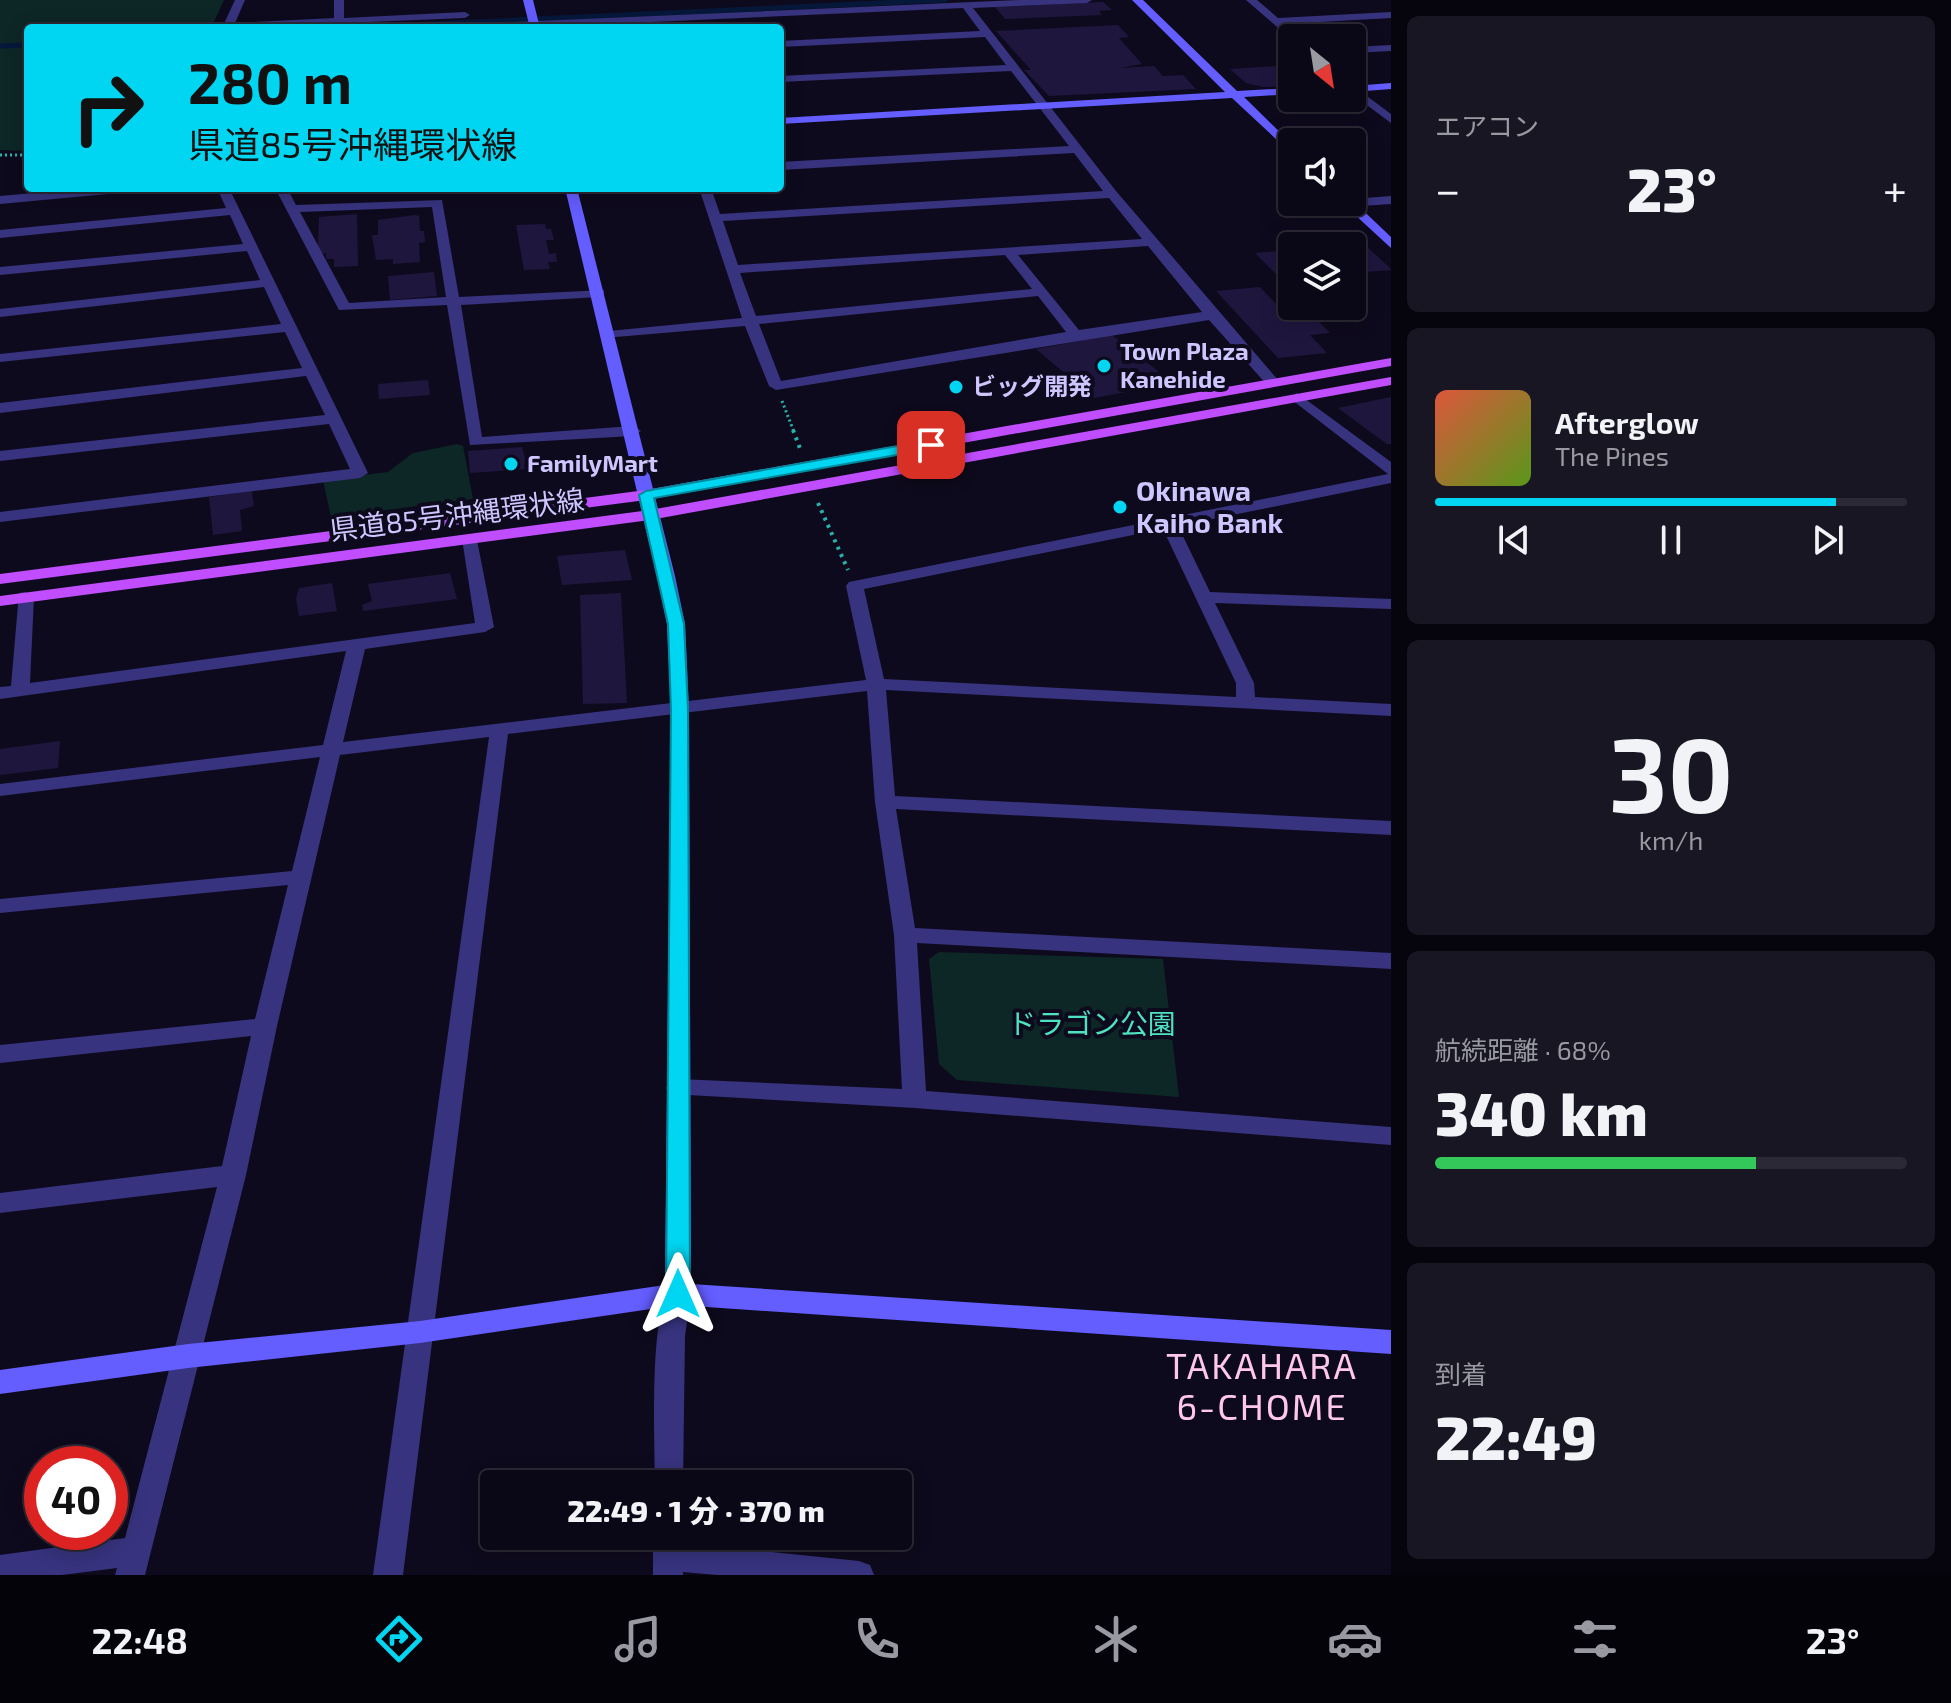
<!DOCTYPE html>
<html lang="ja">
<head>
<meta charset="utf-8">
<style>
  body { margin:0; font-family:"Exo 2","Noto Sans JP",sans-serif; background:#181623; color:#f1f3f6; height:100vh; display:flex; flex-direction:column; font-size:30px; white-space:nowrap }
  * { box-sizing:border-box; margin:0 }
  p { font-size:26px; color:#999aa1 }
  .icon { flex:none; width:44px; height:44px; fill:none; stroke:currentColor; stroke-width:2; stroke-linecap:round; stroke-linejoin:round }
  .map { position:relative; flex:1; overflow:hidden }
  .sheet { display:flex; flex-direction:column; gap:16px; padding:16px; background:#06040c; width:560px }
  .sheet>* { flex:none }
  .guide { position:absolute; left:24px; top:24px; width:760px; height:168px; border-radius:8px; box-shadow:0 4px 20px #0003,0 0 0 2px #2a2935; background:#00d5f1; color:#111; overflow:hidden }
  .needle { width:52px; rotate:150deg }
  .buttons { position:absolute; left:1278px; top:24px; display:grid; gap:16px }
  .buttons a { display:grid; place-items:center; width:88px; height:88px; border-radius:8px; background:#0a0816; box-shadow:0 4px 20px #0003,0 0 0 2px #2a2935; font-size:40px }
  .speed { position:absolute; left:24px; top:1446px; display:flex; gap:16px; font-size:40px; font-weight:700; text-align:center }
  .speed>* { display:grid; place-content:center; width:104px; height:104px; border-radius:50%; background:#0a0816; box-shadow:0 4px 20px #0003,0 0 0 2px #2a2935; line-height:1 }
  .speed .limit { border:12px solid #d22; background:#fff; color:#111 }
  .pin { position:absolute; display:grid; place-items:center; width:68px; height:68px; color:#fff; margin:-34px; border-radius:16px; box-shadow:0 4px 12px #0006 }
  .me { position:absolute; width:88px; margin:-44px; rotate:0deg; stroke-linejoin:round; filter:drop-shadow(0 0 6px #0008) }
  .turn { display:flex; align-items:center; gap:28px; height:168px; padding:0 32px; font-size:36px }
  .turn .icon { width:104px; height:104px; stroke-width:2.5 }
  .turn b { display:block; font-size:56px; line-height:68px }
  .big { font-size:60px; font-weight:800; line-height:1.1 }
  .sheet .widget { flex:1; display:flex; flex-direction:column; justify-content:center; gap:12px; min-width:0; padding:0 28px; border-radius:12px; background:#181623 }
  .sheet .dial { align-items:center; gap:0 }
  .dial b { font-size:104px; line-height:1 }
  .song { display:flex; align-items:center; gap:24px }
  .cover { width:96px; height:96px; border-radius:12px; background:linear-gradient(135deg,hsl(10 70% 55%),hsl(90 70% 35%)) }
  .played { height:8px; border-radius:4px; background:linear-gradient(90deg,#00d5f1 85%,#2a2935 85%) }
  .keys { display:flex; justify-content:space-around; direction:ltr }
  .heat { display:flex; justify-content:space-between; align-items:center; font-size:44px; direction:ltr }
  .charge { height:12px; border-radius:6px; background:linear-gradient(90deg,#34c759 68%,#2a2935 0) }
  .trip { position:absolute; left:480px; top:1470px; width:432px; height:80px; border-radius:8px; background:#0a0816; box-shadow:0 4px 20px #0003,0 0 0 2px #2a2935; font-weight:800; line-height:80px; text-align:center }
  .tabs { display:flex; height:128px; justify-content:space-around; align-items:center; background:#040309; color:#999aa1 }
  .tabs .icon { width:56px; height:56px }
  .tabs .selected { color:#00d5f1 }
  .tabs b { font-size:36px; color:#f1f3f6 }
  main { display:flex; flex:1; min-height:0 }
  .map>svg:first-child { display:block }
  .green { fill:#0d2726 }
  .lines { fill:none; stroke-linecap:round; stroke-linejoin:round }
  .stream { stroke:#06183a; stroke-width:5 }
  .building { fill:#1f163e }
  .path-far1 { stroke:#27b2ac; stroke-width:3; stroke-dasharray:2 3; stroke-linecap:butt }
  .path { stroke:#27b2ac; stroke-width:4; stroke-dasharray:3 5; stroke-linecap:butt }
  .street { fill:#37337e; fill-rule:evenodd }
  .secondary { fill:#645dff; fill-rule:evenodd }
  .primary { fill:#c04dff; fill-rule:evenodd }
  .route { fill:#00d5f1; stroke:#008a9d; stroke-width:2 }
  .poi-dot { fill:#00d5f1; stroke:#0e0a1d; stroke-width:3 }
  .labels { text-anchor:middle; stroke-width:8; stroke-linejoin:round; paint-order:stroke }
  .far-poi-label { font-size:24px; font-weight:bold; fill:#cec6ff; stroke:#0e0a1d; text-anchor:start }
  .poi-label { font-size:28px; font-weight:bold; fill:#cec6ff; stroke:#0e0a1d; text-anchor:start }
  .street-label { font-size:28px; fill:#cec6ff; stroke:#0e0a1d }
  .park-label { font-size:28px; fill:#4ee3c0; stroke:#0e0a1d }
  .near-neighbourhood-label { font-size:36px; letter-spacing:2px; fill:#ffc8ea; stroke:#0e0a1d }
</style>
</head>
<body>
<main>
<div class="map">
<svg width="1391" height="1575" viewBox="0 0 1391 1575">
  <rect width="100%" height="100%" fill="#0e0a1d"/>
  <g class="green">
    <path d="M0,0H224L211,28H28V151L0,150Z"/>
    <path d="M457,444L463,446L473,499L331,517L323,480L388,472L413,453Z"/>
    <path d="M939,952L1163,959L1179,1097L957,1080L939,1064L929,959Z"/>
  </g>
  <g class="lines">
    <g class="stream">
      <path d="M342,28L945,0"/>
      <path d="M0,46L28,45"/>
    </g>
  </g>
  <g class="building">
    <path d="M1103,2L1112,10L1099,11L1102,15L1005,19L995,7Z"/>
    <path d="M1118,25L1129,37L1119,38L1142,64L1121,68L1154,66L1163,76L1183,75L1196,89L1049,96L1024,70H1031L996,31Z"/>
    <path d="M1292,65V86L1263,87L1246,83L1230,69Z"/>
    <path d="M357,214L358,266L334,267V259H326V253L321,254L318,248L319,217Z"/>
    <path d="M415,215L419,216L420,231H424L425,242L419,243L420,262L393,264V259L376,260L372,235H378V220Z"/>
    <path d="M545,224L546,229H551L554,240H546L549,254L556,253L557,262H548L550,269L524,270L516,225Z"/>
    <path d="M1364,244L1391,269V270L1352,273V245Z"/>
    <path d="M1292,250V277L1280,278L1255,253Z"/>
    <path d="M434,272L437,296L390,300L388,276Z"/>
    <path d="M1260,287L1279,307L1303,306L1330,333L1310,335L1327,353L1278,358L1216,291Z"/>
    <path d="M1112,335L1173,383L1094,398L1036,349Z"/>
    <path d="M428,380L430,395L379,399L378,384Z"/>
    <path d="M1391,397V444H1387L1338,408Z"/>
    <path d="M522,447L528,469L470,473L468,451Z"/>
    <path d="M252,491L254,506L240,510L242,531L213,535L209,497Z"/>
    <path d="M625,550L632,580L562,585L557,556Z"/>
    <path d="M450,573L457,599L363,611L362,605L372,601L368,584Z"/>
    <path d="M332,583L337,611L299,616L296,598L299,588Z"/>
    <path d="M621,593L627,703L583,704L580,595Z"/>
    <path d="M60,741L58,768L0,775V749Z"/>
  </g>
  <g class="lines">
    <g class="path-far1">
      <path d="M0,155H28"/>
      <path d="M782,401L794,432"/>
    </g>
    <g class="path">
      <path d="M793,430L801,451"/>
      <path d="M818,503L848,570"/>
    </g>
    <g class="street">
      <path d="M235,0H245L235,23L334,18V0H344V18L465,12L470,15L465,18L222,28Z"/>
      <path d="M1019,0H1092L1087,3L973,8L1116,191L1278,380V386H1268L1209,320L776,390L769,386L745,326L604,338V332L609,331L742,318L699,188H711L720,214L1103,191L1074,153L780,170V162L1069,146L1011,71L780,82V76L1006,65L985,37L780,47V41L980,31L963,8L517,28H443L448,25ZM1109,198L1142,239L738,265L723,221ZM1148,246L1202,312L1079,330L1018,255ZM1005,255L1032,289L756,316L740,273ZM1038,296L1066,332L781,381L759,324Z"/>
      <path d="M1246,0H1257L1278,18L1391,12V18L1285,24L1301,38L1292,40Z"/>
      <path d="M1391,45V51L1352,53V47Z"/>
      <path d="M1352,85L1391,114V123L1352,94Z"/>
      <path d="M89,188H135L129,192L0,204V196Z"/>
      <path d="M217,188H229L368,473L360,478L0,522V512L350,469L329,424L0,461V451L325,415L306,376L0,413V403L302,368L285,332L0,362V354L281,324L264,287L0,317V309L260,280L247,251L0,275V267L243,244L230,215L0,238V230L226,208Z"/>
      <path d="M275,188H287L296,205L442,200L459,297L604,290V296L599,297L461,305L482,437L633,426L641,431L633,436L470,445L447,305L339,310ZM432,207L446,297L349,303L300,212Z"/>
      <path d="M1391,196V204L1347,207L1341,203L1352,202V199Z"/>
      <path d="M1297,393L1391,462V483L1178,526L1210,592L1391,599V609L1215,603L1254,683L1255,697L1391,704V716L886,690L895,796L1391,821V835L896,809L915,928L1391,953V969L917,943L926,1091L1391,1127V1145L915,1108L670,1094L666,1088L670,1082L678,1079L902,1089L894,935L875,802L867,691L508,734L403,1575H373L489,737L340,755L277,1026L246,1175L145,1575H115L117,1568L62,1575H0V1555L125,1538L217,1187L0,1213V1193L222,1166L251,1036L0,1063V1045L255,1019L288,885L0,913V899L292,871L320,757L0,796V784L323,745L346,651L0,699V687L11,686L19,593L25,592L34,597L30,683L475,623L462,539L470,534L476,535L494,627L485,632L365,649L343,742L866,680L846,586L849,582L1388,474L1292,400L1290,397ZM1163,529L1236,683V697L884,679L864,589Z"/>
      <path d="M678,1283L687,1286L691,1294L685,1336L683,1484H655C655,1436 649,1326 669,1286Z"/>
      <path d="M653,1536H683V1543L859,1561L870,1565L874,1575H717L683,1572V1575H653Z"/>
    </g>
    <g class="secondary">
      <path d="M523,0H533L540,28H530Z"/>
      <path d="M1132,0H1143L1237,91L1292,88V94L1244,97L1292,144V154L1232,98L780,124V118L1225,92Z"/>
      <path d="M1391,83V89L1352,92V86Z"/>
      <path d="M565,188H577L675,576L685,624L689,710L691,1284L1391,1330V1354L678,1305L420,1343L188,1368L0,1394V1370L188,1344L420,1321L665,1285L671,710L667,624L657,576Z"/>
      <path d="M1352,200L1391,237V248L1341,202Z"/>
    </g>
    <g class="primary">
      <path d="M1391,358V366L646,500L0,584V574L646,490Z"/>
      <path d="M1391,377V385L650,520L0,606V596L650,510Z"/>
    </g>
  </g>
  <path class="route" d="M931,440L938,445L936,448L654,498L684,624L688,710L690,1294L687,1301L678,1304L669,1301L666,1294L671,710L668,624L639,495L646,491Z"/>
  <g class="poi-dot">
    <circle cx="1104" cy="366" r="8"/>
    <circle cx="956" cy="387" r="8"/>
    <circle cx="511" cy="464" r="8"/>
    <circle cx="1120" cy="507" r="8"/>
  </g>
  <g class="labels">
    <g class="far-poi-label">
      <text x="1120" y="360">Town Plaza<tspan x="1120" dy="28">Kanehide</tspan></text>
      <text x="972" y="395">ビッグ開発</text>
      <text x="527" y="472">FamilyMart</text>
    </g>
    <g class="poi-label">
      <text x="1136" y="501">Okinawa<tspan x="1136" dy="32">Kaiho Bank</tspan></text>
    </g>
    <g class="street-label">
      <text transform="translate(457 515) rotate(-7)" y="10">県道85号沖縄環状線</text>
    </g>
    <g class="park-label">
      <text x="1092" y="1034">ドラゴン公園</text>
    </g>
    <g class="near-neighbourhood-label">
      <text x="1262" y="1379">TAKAHARA<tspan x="1262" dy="41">6-CHOME</tspan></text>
    </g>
  </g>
</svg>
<div class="buttons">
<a><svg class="needle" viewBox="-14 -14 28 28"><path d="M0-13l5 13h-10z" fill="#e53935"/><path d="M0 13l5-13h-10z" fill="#999aa1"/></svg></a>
<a><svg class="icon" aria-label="sound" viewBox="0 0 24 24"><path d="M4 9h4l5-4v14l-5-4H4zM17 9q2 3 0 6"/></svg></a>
<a><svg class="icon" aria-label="layers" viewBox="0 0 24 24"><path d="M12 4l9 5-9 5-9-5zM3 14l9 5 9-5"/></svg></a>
</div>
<div class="speed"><div class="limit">40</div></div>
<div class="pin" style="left:931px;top:445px;background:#d93025"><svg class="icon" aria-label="arrive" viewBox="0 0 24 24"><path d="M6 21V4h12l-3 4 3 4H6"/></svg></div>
<svg class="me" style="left:678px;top:1294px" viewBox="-20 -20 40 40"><path d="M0-17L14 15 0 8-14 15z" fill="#00d5f1" stroke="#fff" stroke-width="4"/></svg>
<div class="trip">22:49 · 1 分 · 370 m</div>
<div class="guide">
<div class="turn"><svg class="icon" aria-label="right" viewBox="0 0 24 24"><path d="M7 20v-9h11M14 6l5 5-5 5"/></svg><div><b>280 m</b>県道85号沖縄環状線</div></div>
</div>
</div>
<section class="sheet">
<div class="widget"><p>エアコン</p>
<div class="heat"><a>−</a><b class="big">23°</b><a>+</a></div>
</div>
<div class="widget">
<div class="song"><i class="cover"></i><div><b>Afterglow</b><p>The Pines</p></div></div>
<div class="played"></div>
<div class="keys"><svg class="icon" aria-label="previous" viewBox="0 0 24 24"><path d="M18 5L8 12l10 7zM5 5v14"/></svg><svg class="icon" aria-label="pause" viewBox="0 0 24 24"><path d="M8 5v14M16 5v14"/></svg><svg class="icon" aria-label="next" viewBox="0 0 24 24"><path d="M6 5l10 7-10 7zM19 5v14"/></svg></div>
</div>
<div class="widget dial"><b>30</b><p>km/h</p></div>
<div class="widget"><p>航続距離 · 68%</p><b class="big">340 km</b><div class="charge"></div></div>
<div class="widget"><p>到着</p><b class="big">22:49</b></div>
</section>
</main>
<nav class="tabs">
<b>22:48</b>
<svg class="icon selected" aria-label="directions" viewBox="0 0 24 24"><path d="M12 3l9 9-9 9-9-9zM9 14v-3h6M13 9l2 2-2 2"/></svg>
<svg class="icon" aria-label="music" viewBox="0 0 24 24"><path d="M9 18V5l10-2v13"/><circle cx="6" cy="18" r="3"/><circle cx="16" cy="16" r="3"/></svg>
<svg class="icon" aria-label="phone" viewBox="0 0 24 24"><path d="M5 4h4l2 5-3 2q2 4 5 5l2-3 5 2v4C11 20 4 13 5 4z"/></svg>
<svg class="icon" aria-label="climate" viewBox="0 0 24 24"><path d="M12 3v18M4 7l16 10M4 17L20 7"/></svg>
<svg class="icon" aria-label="car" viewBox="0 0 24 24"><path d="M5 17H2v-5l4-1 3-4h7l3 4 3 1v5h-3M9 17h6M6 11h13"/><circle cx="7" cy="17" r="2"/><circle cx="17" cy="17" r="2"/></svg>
<svg class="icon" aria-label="filters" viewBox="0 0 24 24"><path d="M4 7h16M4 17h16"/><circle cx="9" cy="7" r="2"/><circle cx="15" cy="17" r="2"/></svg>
<b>23°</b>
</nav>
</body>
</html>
